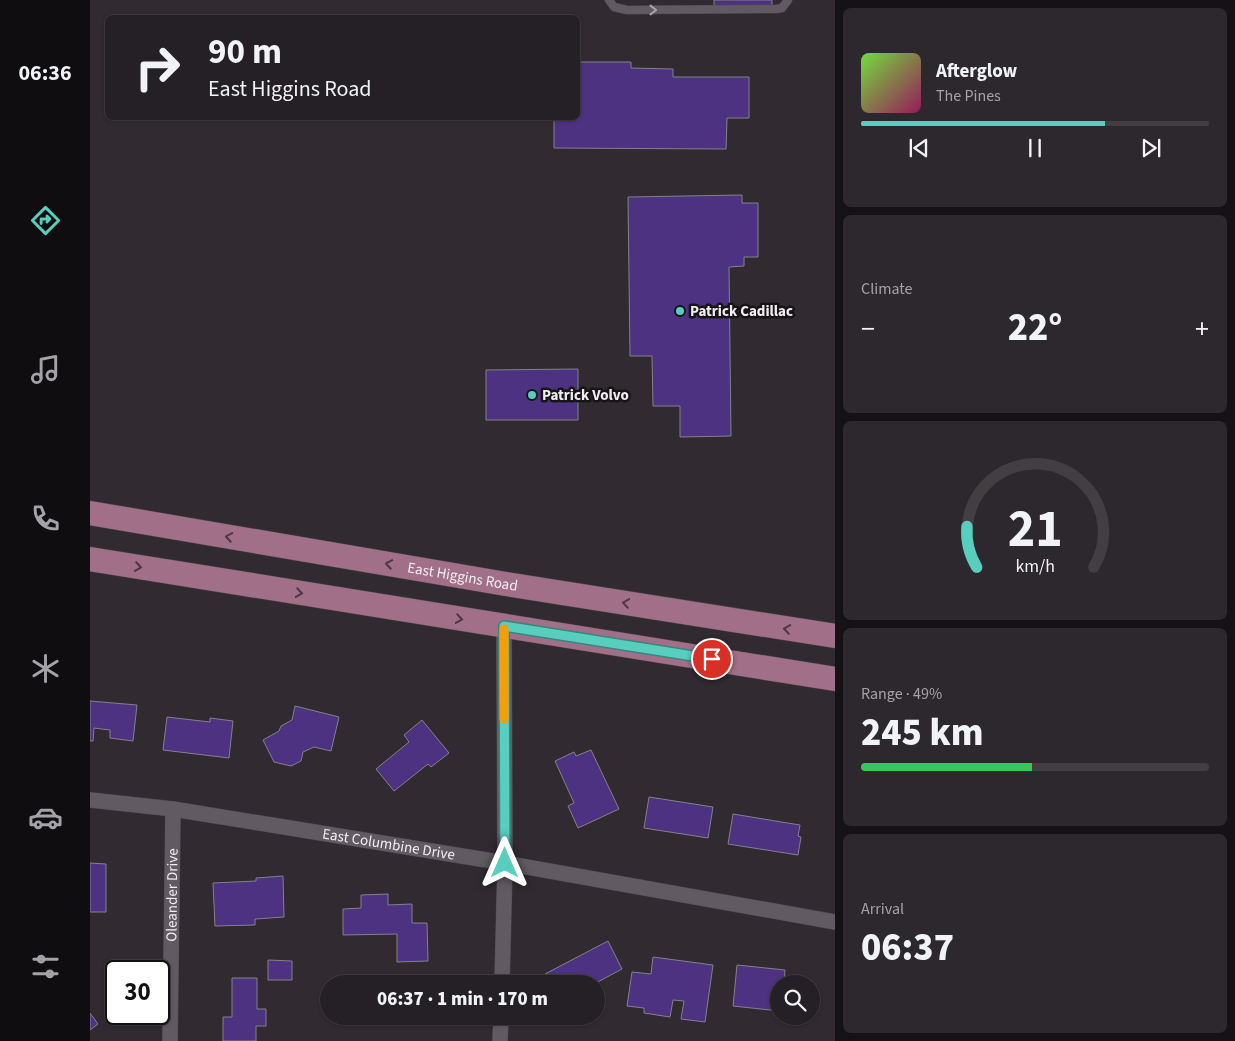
<!DOCTYPE html>
<html lang="en">
<head>
<meta charset="utf-8">
<style>
  body { margin:0; font-family:"Source Sans 3",sans-serif; background:#2d282d; color:#f1f3f6; height:100vh; display:flex; flex-direction:column; font-size:19px; white-space:nowrap }
  * { box-sizing:border-box; margin:0 }
  p { font-size:16px; color:#a3a3a7 }
  .icon { flex:none; width:28px; height:28px; fill:none; stroke:currentColor; stroke-width:2; stroke-linecap:round; stroke-linejoin:round }
  .map { position:relative; flex:1; overflow:hidden }
  .sheet { display:flex; flex-direction:column; gap:8px; padding:8px; background:#141214; width:400px }
  .sheet>* { flex:none }
  .top-card { position:absolute; left:15px; top:15px; width:475px; height:105px; border-radius:8px; box-shadow:0 1px 4px #0004,0 0 0 1px #423e42; background:#252025; color:#f1f3f6; overflow:hidden }
  .controls { position:absolute; left:680px; top:975px; display:grid; gap:10px }
  .controls a { display:grid; place-items:center; width:50px; height:50px; border-radius:50%; background:#252025; box-shadow:0 1px 4px #0004,0 0 0 1px #423e42; font-size:25px }
  .speed { position:absolute; left:15px; top:960px; display:flex; gap:10px; font-size:25px; font-weight:700; text-align:center }
  .speed>* { display:grid; place-content:center; width:65px; height:65px; border-radius:50%; background:#252025; box-shadow:0 1px 4px #0004,0 0 0 1px #423e42; line-height:1 }
  .speed .limit { border:2px solid #111; border-radius:8px; background:#fff; color:#111 }
  .pin { position:absolute; display:grid; place-items:center; width:42px; height:42px; color:#fff; margin:-21px; border:2px solid #fff; border-radius:50%; box-shadow:0 1px 5px #0007 }
  .me { position:absolute; width:55px; margin:-28px; rotate:0deg; stroke-linejoin:round; filter:drop-shadow(0 0 4px #0008) }
  .turn { display:flex; align-items:center; gap:18px; height:105px; padding:0 20px; font-size:22px }
  .turn .icon { width:65px; height:65px; stroke-width:2.5 }
  .turn b { display:block; font-size:35px; line-height:42px }
  .big { font-size:38px; font-weight:800; line-height:1.1 }
  .sheet .widget { flex:1; display:flex; flex-direction:column; justify-content:center; gap:8px; min-width:0; padding:0 18px; border-radius:8px; background:#2d282d }
  .sheet .dial { align-items:center; gap:0 }
  .dial svg { height:130px; overflow:visible; fill:none; stroke:#423e42; stroke-width:7; stroke-linecap:round; text-anchor:middle }
  .dial text { fill:#f1f3f6; stroke:none }
  .song { display:flex; align-items:center; gap:15px }
  .cover { width:60px; height:60px; border-radius:8px; background:linear-gradient(135deg,hsl(100 70% 55%),hsl(330 70% 35%)) }
  .played { height:5px; border-radius:2px; background:linear-gradient(90deg,#58cebf 70%,#423e42 70%) }
  .keys { display:flex; justify-content:space-around; direction:ltr }
  .heat { display:flex; justify-content:space-between; align-items:center; font-size:28px; direction:ltr }
  .charge { height:8px; border-radius:4px; background:linear-gradient(90deg,#34c759 49%,#423e42 0) }
  .trip { position:absolute; left:230px; top:975px; width:285px; height:50px; border-radius:25px; background:#252025; box-shadow:0 1px 4px #0004,0 0 0 1px #423e42; font-weight:800; line-height:50px; text-align:center }
  main { display:flex; flex:1; min-height:0 }
  .tabs { display:flex; flex-direction:column; width:90px; justify-content:space-around; align-items:center; background:#0f0d0f; color:#a3a3a7 }
  .tabs .icon { width:35px; height:35px }
  .tabs .selected { color:#58cebf }
  .tabs b { font-size:22px; color:#f1f3f6 }
  .map>svg:first-child { display:block }
  .building { fill:#4c3280; stroke:#83818b }
  .lines { fill:none; stroke-linecap:round; stroke-linejoin:round }
  .lane-casing { stroke:#4d474d; stroke-width:9 }
  .street-casing { stroke:#4d474d; stroke-width:16 }
  .primary-casing { stroke:#4d474d; stroke-width:25 }
  .lane { stroke:#615a62; stroke-width:8 }
  .street { stroke:#615a62; stroke-width:15 }
  .primary { stroke:#a26f88; stroke-width:24 }
  .oneway { stroke:#a8a3a9 }
  .oneway2 { stroke:#4f3844 }
  .route-casing { stroke:#39867c; stroke-width:12 }
  .route { stroke:#58cebf; stroke-width:9 }
  .slow { stroke:#f59e0b; stroke-width:9 }
  .poi-dot { fill:#58cebf; stroke:#171417; stroke-width:2 }
  .labels { text-anchor:middle; stroke-width:5; stroke-linejoin:round; paint-order:stroke }
  .poi-label { font-size:15px; font-weight:bold; fill:#f0ecf0; stroke:#171417; text-anchor:start }
  .street-label { font-size:15px; fill:#f0ecf0; stroke:#171417 }
</style>
</head>
<body>
<main>
<nav class="tabs">
<b>06:36</b>
<svg class="icon selected" aria-label="directions" viewBox="0 0 24 24"><path d="M12 3l9 9-9 9-9-9zM9 14v-3h6M13 9l2 2-2 2"/></svg>
<svg class="icon" aria-label="music" viewBox="0 0 24 24"><path d="M9 18V5l10-2v13"/><circle cx="6" cy="18" r="3"/><circle cx="16" cy="16" r="3"/></svg>
<svg class="icon" aria-label="phone" viewBox="0 0 24 24"><path d="M5 4h4l2 5-3 2q2 4 5 5l2-3 5 2v4C11 20 4 13 5 4z"/></svg>
<svg class="icon" aria-label="climate" viewBox="0 0 24 24"><path d="M12 3v18M4 7l16 10M4 17L20 7"/></svg>
<svg class="icon" aria-label="car" viewBox="0 0 24 24"><path d="M5 17H2v-5l4-1 3-4h7l3 4 3 1v5h-3M9 17h6M6 11h13"/><circle cx="7" cy="17" r="2"/><circle cx="17" cy="17" r="2"/></svg>
<svg class="icon" aria-label="filters" viewBox="0 0 24 24"><path d="M4 7h16M4 17h16"/><circle cx="9" cy="7" r="2"/><circle cx="15" cy="17" r="2"/></svg>
</nav>
<div class="map">
<svg width="745" height="1041" viewBox="0 0 745 1041">
  <rect width="100%" height="100%" fill="#312b31"/>
  <g class="building">
    <path d="M624,0H682V6L624,7Z"/>
    <path d="M488,62H541V68L583,69V77H659V118H637L636,149L464,148V118H488Z"/>
    <path d="M652,195V203H668V257H654V266L639,267L641,436L590,437V406H563L562,356H540L538,197Z"/>
    <path d="M488,369V420H396V370Z"/>
    <path d="M0,701L47,705L43,741L20,738V730L4,728L3,741H0Z"/>
    <path d="M205,706L249,717L241,751L224,747L213,752L211,761L201,766L184,762L173,740L189,731L191,726L202,720Z"/>
    <path d="M77,717L120,722V718L143,721L139,758L73,750Z"/>
    <path d="M332,720L359,753L341,767L338,764L304,791L286,769L319,742L314,735Z"/>
    <path d="M501,750L529,809L488,828L478,806L484,803L465,761L484,752L486,756Z"/>
    <path d="M559,797L623,807L618,838L554,828Z"/>
    <path d="M643,814L710,825L708,836L711,837L708,855L638,844Z"/>
    <path d="M0,863L16,864V912H0Z"/>
    <path d="M193,876L194,917L165,919V925L125,926L123,883L166,881V878Z"/>
    <path d="M298,894V905L322,904V923H337L338,961L307,962V934L253,935V909L271,908V895Z"/>
    <path d="M518,941L532,969L504,984H460L455,974Z"/>
    <path d="M563,957L623,965L615,1022L591,1019L594,1001L583,1000L580,1017L554,1013V1008L537,1006L542,972L561,974Z"/>
    <path d="M178,960L202,961V980H178Z"/>
    <path d="M647,965L695,970L694,984H689V1011L643,1006Z"/>
    <path d="M142,978H167V1009H176V1026H166V1041H133V1017H142Z"/>
    <path d="M0,1013L8,1024L0,1030Z"/>
  </g>
  <g class="lines">
    <defs>
      <path id="lane" d="M519,0L524,7L537,10L686,9L692,8L698,0"/>
      <g id="street">
        <path id="s1" d="M0,800L83,809L415,863L745,922"/>
        <path d="M412,984L415,863L414,626"/>
        <path id="s2" d="M80,1041L83,809"/>
        <path d="M410,1041L411,1016"/>
      </g>
      <g id="primary">
        <path id="s3" d="M0,513L416,584L745,636"/>
        <path d="M0,559L745,679"/>
      </g>
    </defs>
    <use href="#lane" class="lane-casing"/>
    <use href="#street" class="street-casing"/>
    <use href="#primary" class="primary-casing"/>
    <use href="#lane" class="lane"/>
    <use href="#street" class="street"/>
    <use href="#primary" class="primary"/>
  </g>
  <defs><path id="oneway-chevron" d="M-2-3.5L2.5 0L-2 3.5" fill="none" stroke-width="1.6" stroke-linecap="round" stroke-linejoin="round" transform="scale(1.25)"/></defs>
  <use class="oneway" href="#oneway-chevron" transform="translate(563 10)"/>
  <g class="oneway2">
    <use href="#oneway-chevron" transform="translate(139 537) rotate(-170)"/>
    <use href="#oneway-chevron" transform="translate(299 564) rotate(-170)"/>
    <use href="#oneway-chevron" transform="translate(48 567) rotate(9)"/>
    <use href="#oneway-chevron" transform="translate(209 593) rotate(9)"/>
    <use href="#oneway-chevron" transform="translate(536 603) rotate(-171)"/>
    <use href="#oneway-chevron" transform="translate(369 619) rotate(9)"/>
    <use href="#oneway-chevron" transform="translate(697 629) rotate(-171)"/>
  </g>
  <g class="lines">
    <defs>
      <path id="route" d="M415,863L414,626L622,659"/>
    </defs>
    <use href="#route" class="route-casing"/>
    <use href="#route" class="route"/>
    <path class="slow" d="M414,629V719"/>
  </g>
  <g class="poi-dot">
    <circle cx="590" cy="311" r="5"/>
    <circle cx="442" cy="395" r="5"/>
  </g>
  <g class="labels">
    <g class="poi-label">
      <text x="600" y="316">Patrick Cadillac</text>
      <text x="452" y="400">Patrick Volvo</text>
    </g>
    <g class="street-label">
      <text dy="5" stroke="none"><textPath href="#s3" startOffset="378">East Higgins Road</textPath></text>
      <text dy="5" stroke="none"><textPath href="#s1" startOffset="302">East Columbine Drive</textPath></text>
      <text dy="5" stroke="none"><textPath href="#s2" startOffset="146">Oleander Drive</textPath></text>
    </g>
  </g>
</svg>
<div class="controls">
<a><svg class="icon" aria-label="search" viewBox="0 0 24 24"><circle cx="10" cy="10" r="6"/><path d="M15 15l6 6"/></svg></a>
</div>
<div class="speed"><div class="limit">30</div></div>
<div class="pin" style="left:622px;top:659px;background:#d93025"><svg class="icon" aria-label="arrive" viewBox="0 0 24 24"><path d="M6 21V4h12l-3 4 3 4H6"/></svg></div>
<svg class="me" style="left:415px;top:863px" viewBox="-20 -20 40 40"><path d="M0-17L14 15 0 8-14 15z" fill="#58cebf" stroke="#fff" stroke-width="4"/></svg>
<div class="trip">06:37 · 1 min · 170 m</div>
<div class="top-card">
<div class="turn"><svg class="icon" aria-label="right" viewBox="0 0 24 24"><path d="M7 20v-9h11M14 6l5 5-5 5"/></svg><div><b>90 m</b>East Higgins Road</div></div>
</div>
</div>
<section class="sheet">
<div class="widget">
<div class="song"><i class="cover"></i><div><b>Afterglow</b><p>The Pines</p></div></div>
<div class="played"></div>
<div class="keys"><svg class="icon" aria-label="previous" viewBox="0 0 24 24"><path d="M18 5L8 12l10 7zM5 5v14"/></svg><svg class="icon" aria-label="pause" viewBox="0 0 24 24"><path d="M8 5v14M16 5v14"/></svg><svg class="icon" aria-label="next" viewBox="0 0 24 24"><path d="M6 5l10 7-10 7zM19 5v14"/></svg></div>
</div>
<div class="widget"><p>Climate</p>
<div class="heat"><a>−</a><b class="big">22°</b><a>+</a></div>
</div>
<div class="widget dial"><svg viewBox="0 0 100 80">
<path d="M14 69A42 42 0 1 1 86 69"/>
<path d="M14 69A42 42 0 0 1 8 44" stroke="#58cebf"/>
<text x="50" y="56" font-size="32" font-weight="700">21</text>
<text x="50" y="72" font-size="11">km/h</text>
</svg></div>
<div class="widget"><p>Range · 49%</p><b class="big">245 km</b><div class="charge"></div></div>
<div class="widget"><p>Arrival</p><b class="big">06:37</b></div>
</section>
</main>
</body>
</html>
